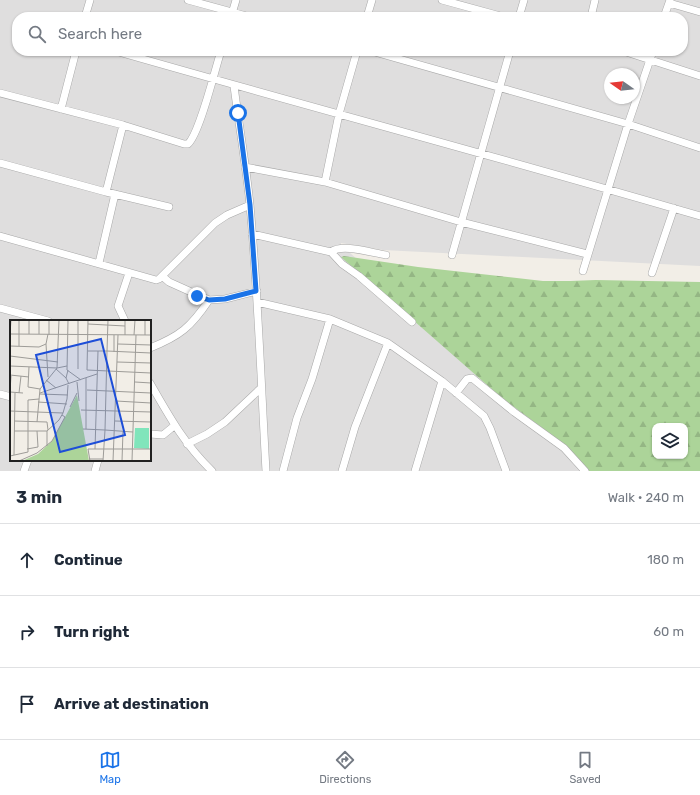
<!DOCTYPE html>
<html lang="en">
<head>
<meta charset="utf-8">
<style>
  body { margin:0; font-family:Rubik,sans-serif; background:#f6f6f7; color:#1f2937 }
  .controls { position:absolute; right:12px; bottom:12px; display:grid; overflow:hidden; border-radius:8px; box-shadow:0 1px 3px #0004 }
  .controls button { width:36px; height:36px; display:grid; place-items:center; padding:0; border:0; border-bottom:1px solid #e0e1e3; background:#fff; color:#1f2937; font:20px sans-serif }
  .compass { position:absolute; left:604px; top:68px; width:36px; height:36px; border-radius:50%; background:#fff; box-shadow:0 1px 3px #0004; rotate:284deg }
  .stop { position:absolute; width:12px; height:12px; margin:-9px; border:3px solid #1a73e8; border-radius:50%; background:#fff }
  .stop.end { background:#1a73e8; border-color:#fff; box-shadow:0 1px 4px #0008 }
  .list { margin:0; padding:0; list-style:none }
  h2 { display:flex; justify-content:space-between; align-items:center; height:52px; margin:0; padding:0 16px; font-size:17px }
  h2 small { font-size:13px; font-weight:400; color:#747a83 }
  .list li { display:grid; grid-template-columns:26px 1fr auto; gap:12px; align-items:center; box-sizing:border-box; height:72px; padding:0 16px; border-top:1px solid #e0e1e3 }
  .list b { display:block; font-size:15px; white-space:nowrap }
  .list em { font-size:13px; font-style:normal; color:#747a83 }
  .icon { flex:none; width:22px; height:22px; fill:none; stroke:currentColor; stroke-width:2; stroke-linecap:round; stroke-linejoin:round }
  .map { position:relative; flex:none; width:700px; height:471px; overflow:hidden }
  .search { position:absolute; background:#fff; box-shadow:0 1px 3px #0004; left:12px; right:12px; top:12px; height:44px; display:flex; align-items:center; gap:10px; box-sizing:border-box; padding:0 14px; border-radius:16px; color:#747a83; font-size:15px }
  .sheet { height:268px; background:#fff }
  nav { display:flex; justify-content:space-around; align-items:center; box-sizing:border-box; height:56px; border-top:1px solid #e0e1e3; background:#fff; font-size:11px; color:#747a83 }
  nav a { display:grid; justify-items:center; gap:2px }
  nav .on { color:#1a73e8 }
  .map>svg:first-child { display:block }
  .residential { fill:#dfdede; fill-rule:evenodd }
  .forest { fill:url(#forest-firs); fill-rule:evenodd }
  .lines { fill:none; stroke-linecap:round; stroke-linejoin:round }
  .minor-casing { stroke:#a8a8a8; stroke-width:8 }
  .minor { stroke:#fff; stroke-width:7 }
  .route { stroke:#1a73e8; stroke-width:5 }
  .inset-road { fill:none; stroke:#9e9c98; stroke-width:1 }
  .view { fill:#1d4ed8; fill-opacity:0.15; stroke:#1d4ed8; stroke-width:2 }
  .inset-edge { fill:none; stroke:#212121; stroke-width:2 }
</style>
</head>
<body>
<div class="map">
<svg width="700" height="471" viewBox="0 0 700 471">
  <defs>
    <pattern id="forest-firs" width="22" height="20" patternUnits="userSpaceOnUse"><rect width="22" height="20" fill="#acd499"/><path d="M5 1l3.5 6h-7zM16 11l3.5 6h-7z" fill="#94b684"/></pattern>
  </defs>
  <rect width="100%" height="100%" fill="#f2eee7"/>
  <path class="residential" d="M 0,0 L 700,0 L 700,266 L 383,250 L 341,243 L 341,245 L 597,471 L 0,471 ZM 17,17 L 683,17 L 683,51 L 17,51 ZM 610,74 L 634,74 L 634,98 L 610,98 ZM 11,321 L 150,321 L 150,460 L 11,460 Z"/>
  <path class="forest" d="M 344,256 L 418,267 L 543,281 L 570,281 L 596,280 L 700,282 L 700,471 L 589,471 L 565,445 L 502,398 L 341,257 ZM 655,426 L 685,426 L 685,456 L 655,456 Z"/>
  <g class="lines">
    <defs>
      <path id="minor" d="M 188,0 L 250,17
        M 442,0 L 504,17
        M 669,3 L 700,12
        M 85,17 L 90,0
        M 231,17 L 236,0
        M 367,17 L 372,0
        M 519,17 L 524,0
        M 591,17 L 595,0
        M 664,17 L 670,0
        M 115,51 C 310,107 506,159 700,216
        M 371,51 L 628,124 L 653,51
        M 623,51 L 700,76
        M 234,86 C 239,125 246,165 250,205 C 258,294 261,382 266,471
        M 0,93 L 123,125 L 184,144 L 188,144 C 200,133 215,69 221,51
        M 61,109 L 76,51
        M 0,163 L 106,192 L 169,207
        M 245,167 L 325,182 L 461,222 L 587,254
        M 325,182 L 339,114 L 357,51
        M 106,192 L 123,125
        M 252,234 L 331,252 L 342,264 L 359,276 L 412,322
        M 0,236 L 156,280 L 159,279 L 215,223 L 227,215 L 250,205
        M 331,252 C 342,243 372,253 386,255
        M 452,255 L 510,51
        M 99,263 L 115,194
        M 583,271 L 628,124 L 700,148
        M 652,273 L 674,208
        M 162,276 L 169,282 L 209,300 L 225,299 L 257,291
        M 257,302 L 330,319 L 388,343 L 442,381 L 484,416 L 490,428 L 506,471
        M 0,308 L 48,321
        M 125,321 L 118,306 L 129,273
        M 150,348 C 180,336 191,327 209,300
        M 150,383 C 169,416 184,444 212,471
        M 456,393 L 467,379 L 472,378 L 514,412 L 564,448 L 585,471
        M 0,394 L 11,397
        M 150,434 L 163,435 L 174,426
        M 187,444 L 207,434 L 225,422 L 261,388
        M 24,471 L 28,460
        M 95,471 L 98,460
        M 283,471 L 297,418 L 312,379 L 330,319
        M 342,471 L 355,427 L 388,343
        M 415,471 L 442,381"/>
    </defs>
    <use href="#minor" class="minor-casing"/>
    <use href="#minor" class="minor"/>
  </g>
  <g class="lines">
    <path class="route" d="M 197,296 L 209,300 L 225,299 L 256,291 L 250,205 L 238,113"/>
  </g>
  <g transform="translate(10 320)">
    <rect width="141" height="141" fill="#f2eee7"/>
    <path d="M 67,75 L 79,141 L 12,141 L 28,134 L 42,121 Z" fill="#acd499"/>
    <path d="M 125,108 L 139,108 L 139,129 L 124,128 Z" fill="#80e5bb"/>
    <path class="inset-road" d="M 58,0 L 57,50 L 71,60M 78,0 L 77,50 L 141,53M 98,0 L 97,31 L 141,33M 78,4 L 115,6M 0,14 L 141,15M 0,14 L 1,0M 19,14 L 19,0M 29,14 L 29,0M 39,15 L 39,0M 104,15 L 104,32M 115,15 L 115,0M 124,15 L 125,0M 135,15 L 135,0M 36,24 L 38,57M 108,24 L 141,25M 0,26 L 29,27 L 36,24 L 38,14M 9,26 L 9,0M 78,31 L 97,31 L 95,110 L 123,112M 0,36 L 48,42M 107,42 L 141,43M 0,46 L 47,48M 19,47 L 18,67 L 30,69M 47,48 L 49,0M 46,49 L 56,58M 68,49 L 68,0M 58,50 L 56,58 L 59,64M 0,55 L 19,57M 36,60 L 46,68M 67,62 L 69,81M 125,62 L 141,63M 77,70 L 141,73M 0,71 L 1,56M 0,72 L 13,73M 9,73 L 11,56M 30,73 L 87,54M 30,74 L 58,75M 106,81 L 141,83M 28,82 L 57,84M 60,87 L 67,73M 71,90 L 141,92M 0,91 L 53,93M 4,101 L 37,102 L 38,110M 105,101 L 141,102M 27,102 L 30,69 L 47,48 L 57,46M 73,109 L 95,110 L 93,141M 76,109 L 76,58M 4,111 L 37,111 L 49,100 L 53,93 L 57,79 L 58,65M 37,111 L 37,126M 17,129 L 28,127 L 27,111M 85,129 L 88,31M 4,135 L 5,73M 0,136 L 18,132 L 18,80 L 29,79M 79,139 L 93,139M 9,141 L 27,133 L 42,121 L 55,97 L 52,95M 80,141 L 78,129 L 141,129M 103,141 L 108,15M 112,141 L 113,111M 122,141 L 126,15"/>
    <path class="view" d="M 91,19 L 115,115 L 50,132 L 26,35 Z"/>
    <rect width="141" height="141" class="inset-edge"/>
  </g>
</svg>
<div class="controls">
<button><svg class="icon" aria-label="layers" viewBox="0 0 24 24"><path d="M12 4l9 5-9 5-9-5zM3 14l9 5 9-5"/></svg></button>
</div>
<svg class="compass" viewBox="-18 -18 36 36"><path d="M0-13l5 13h-10z" fill="#e53935"/><path d="M0 13l5-13h-10z" fill="#747a83"/></svg>
<div class="stop" style="left:238px;top:113px"></div>
<div class="stop end" style="left:197px;top:296px"></div>
<div class="search"><svg class="icon" aria-label="search" viewBox="0 0 24 24"><circle cx="10" cy="10" r="6"/><path d="M15 15l6 6"/></svg>Search here</div>
</div>
<section class="sheet">
<h2>3 min<small>Walk · 240 m</small></h2>
<ul class="list">
<li><svg class="icon" aria-label="ahead" viewBox="0 0 24 24"><path d="M12 20V5M6 11l6-6 6 6"/></svg><div><b>Continue</b></div><em>180 m</em></li>
<li><svg class="icon" aria-label="right" viewBox="0 0 24 24"><path d="M7 20v-9h11M14 6l5 5-5 5"/></svg><div><b>Turn right</b></div><em>60 m</em></li>
<li><svg class="icon" aria-label="arrive" viewBox="0 0 24 24"><path d="M6 21V4h12l-3 4 3 4H6"/></svg><div><b>Arrive at destination</b></div></li>
</ul>
</section>
<nav>
<a class="on"><svg class="icon" aria-label="map" viewBox="0 0 24 24"><path d="M3 6l6-2 6 2 6-2v14l-6 2-6-2-6 2zM9 4v14M15 6v14"/></svg>Map</a>
<a><svg class="icon" aria-label="directions" viewBox="0 0 24 24"><path d="M12 3l9 9-9 9-9-9zM9 14v-3h6M13 9l2 2-2 2"/></svg>Directions</a>
<a><svg class="icon" aria-label="saved" viewBox="0 0 24 24"><path d="M7 4h10v16l-5-4-5 4z"/></svg>Saved</a>
</nav>
</body>
</html>
